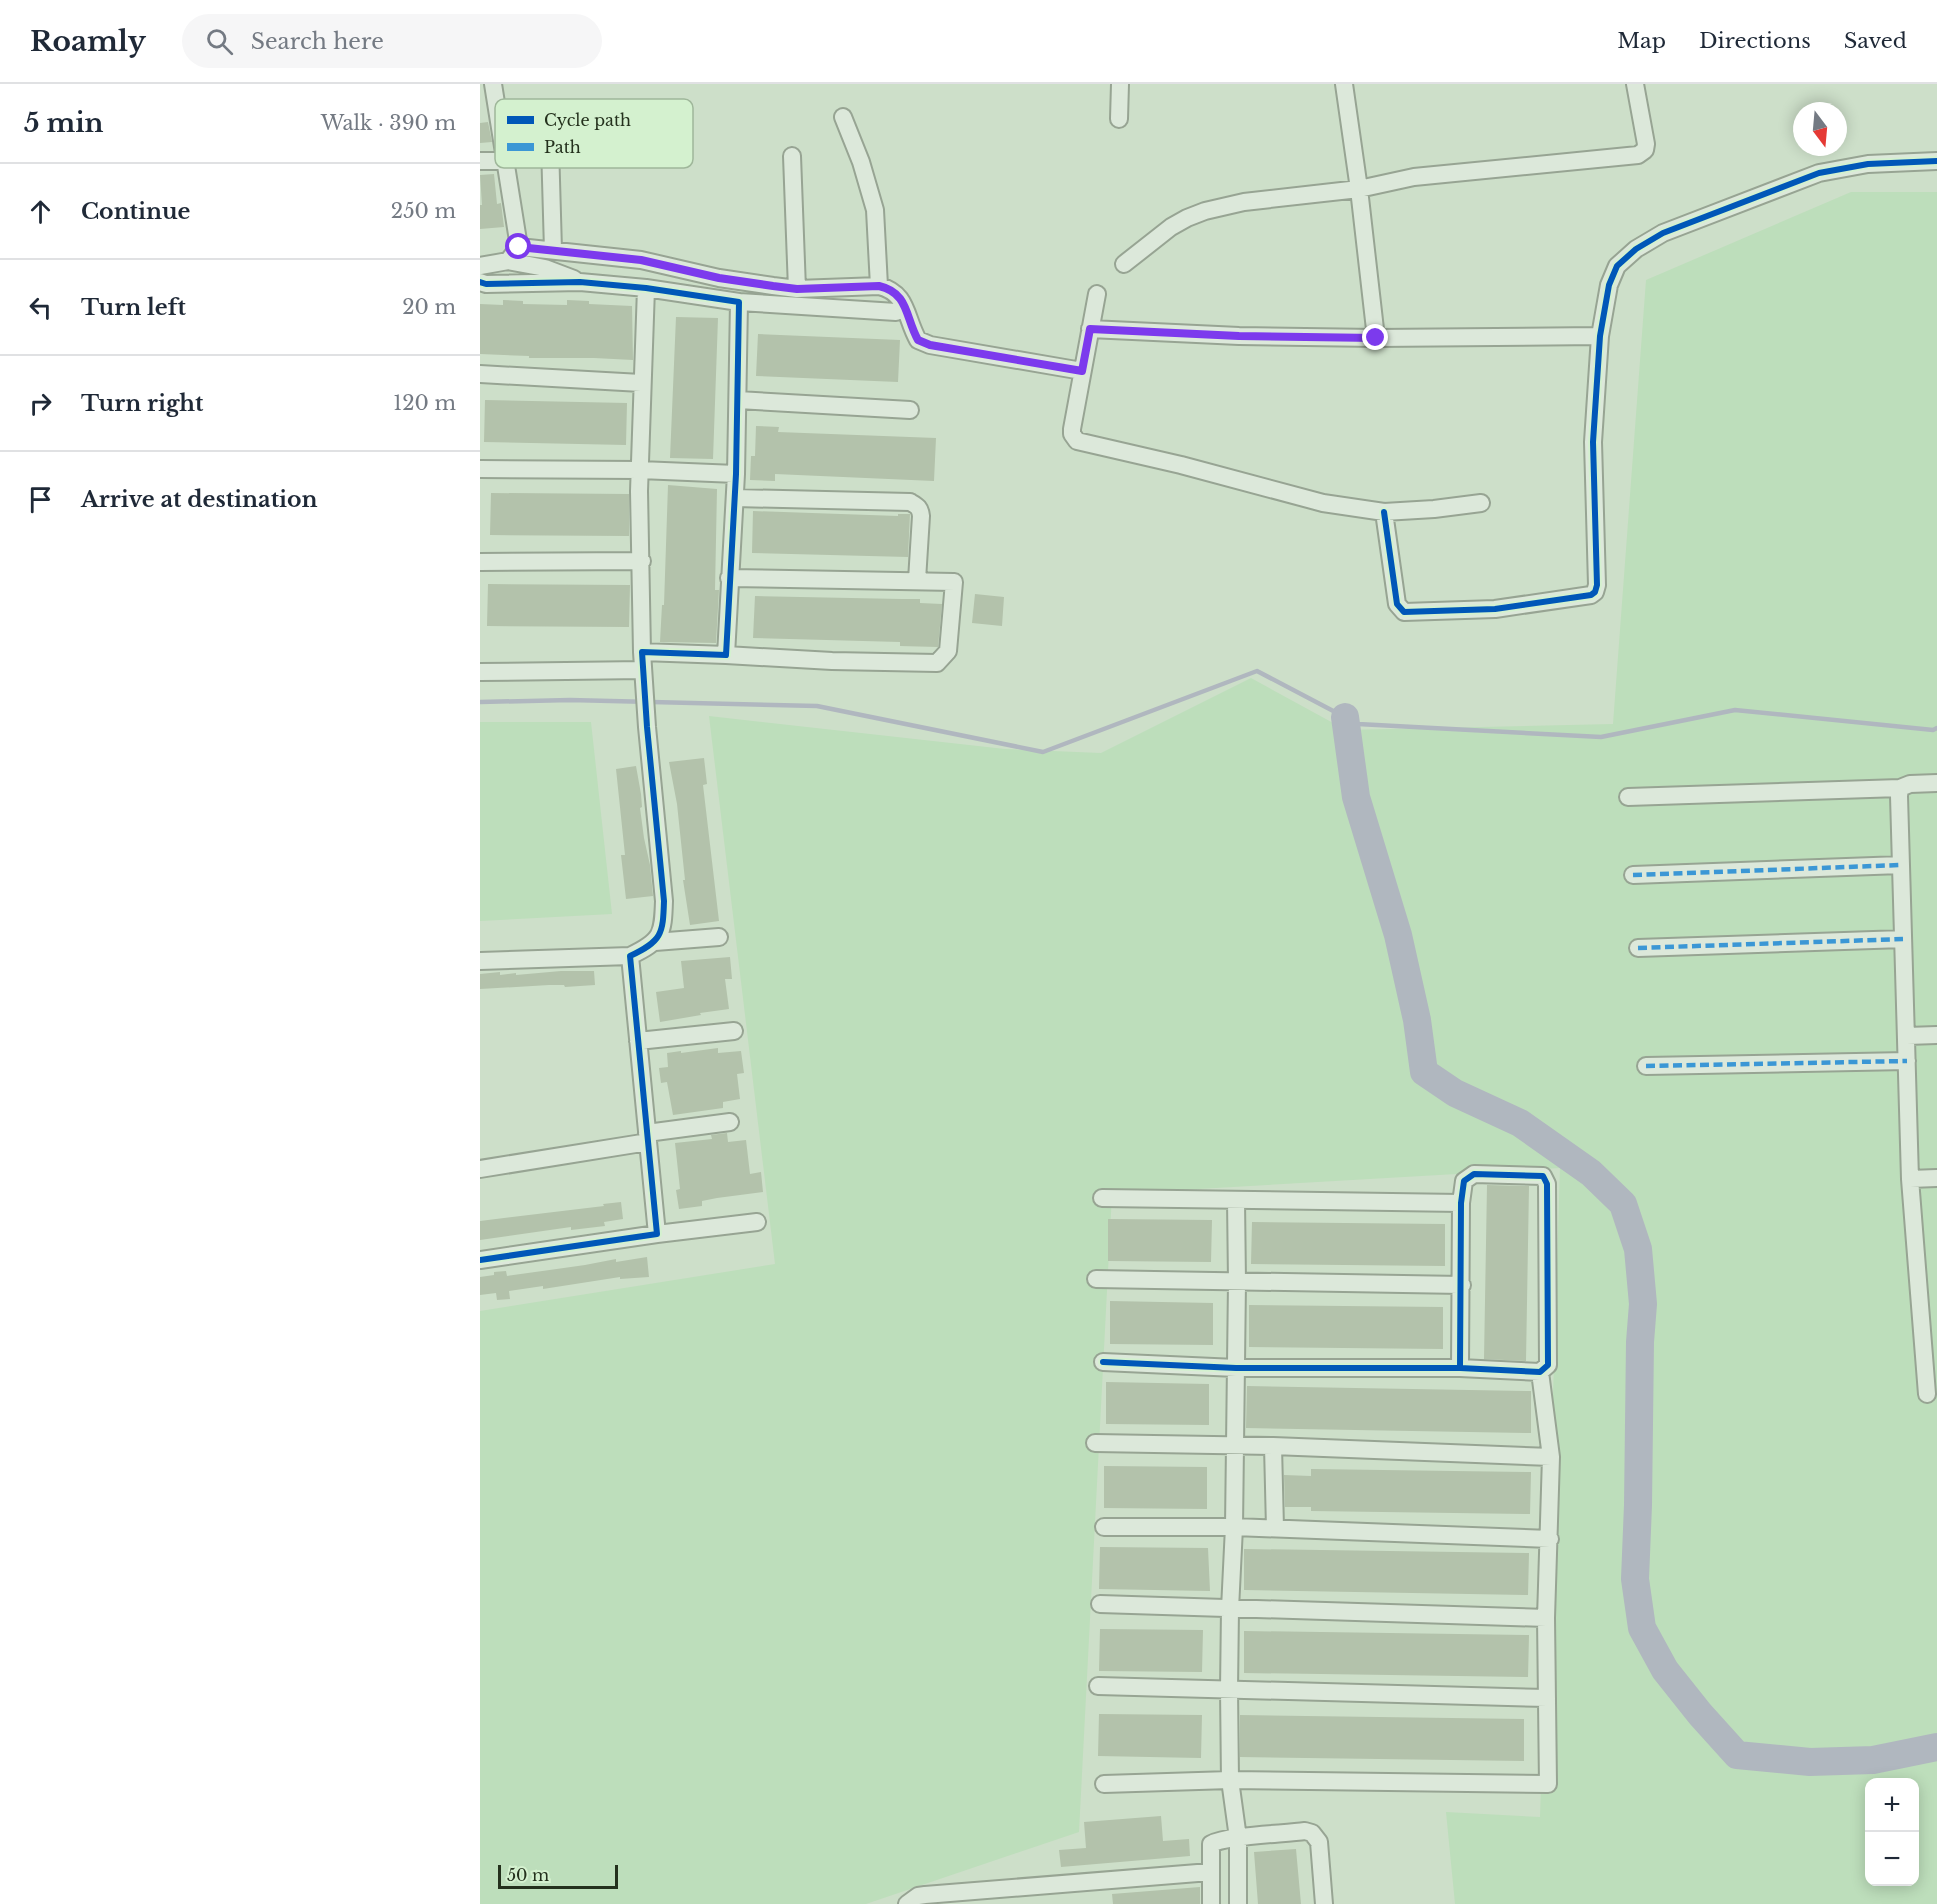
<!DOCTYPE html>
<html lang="en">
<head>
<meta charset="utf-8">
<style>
  body { margin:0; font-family:"Libre Baskerville",serif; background:#f6f6f7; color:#1f2937 }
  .controls { position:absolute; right:18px; bottom:18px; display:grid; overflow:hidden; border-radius:12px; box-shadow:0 3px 15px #0003 }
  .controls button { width:54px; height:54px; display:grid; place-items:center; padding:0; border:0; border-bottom:2px solid #e0e1e3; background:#fff; color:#1f2937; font:30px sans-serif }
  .compass { position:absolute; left:1313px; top:18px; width:54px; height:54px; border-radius:50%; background:#fff; box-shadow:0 3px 15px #0003; rotate:164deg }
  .scale { position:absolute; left:18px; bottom:15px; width:120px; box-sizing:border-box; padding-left:6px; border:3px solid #24311d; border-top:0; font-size:16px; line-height:21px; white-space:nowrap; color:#24311d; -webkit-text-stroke:4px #d4f1cf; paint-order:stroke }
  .stop { position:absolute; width:18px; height:18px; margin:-14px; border:4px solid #7c3aed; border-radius:50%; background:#fff }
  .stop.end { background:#7c3aed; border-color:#fff; box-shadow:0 2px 6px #0008 }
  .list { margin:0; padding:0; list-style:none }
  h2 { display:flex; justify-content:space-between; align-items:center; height:78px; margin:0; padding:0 24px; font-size:26px }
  h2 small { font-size:20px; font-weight:400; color:#747a83 }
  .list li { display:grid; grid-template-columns:39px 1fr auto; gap:18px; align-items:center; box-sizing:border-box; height:96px; padding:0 24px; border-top:2px solid #e0e1e3 }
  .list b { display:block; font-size:22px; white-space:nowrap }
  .list em { font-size:20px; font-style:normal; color:#747a83 }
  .icon { flex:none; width:33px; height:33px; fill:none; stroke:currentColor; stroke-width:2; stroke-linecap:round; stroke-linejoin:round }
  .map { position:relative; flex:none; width:1457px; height:1820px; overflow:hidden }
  header { display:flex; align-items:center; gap:36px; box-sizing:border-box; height:84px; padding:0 30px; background:#fff; border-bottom:2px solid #e0e1e3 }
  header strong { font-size:28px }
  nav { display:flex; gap:33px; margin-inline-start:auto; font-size:21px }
  .search { width:420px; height:54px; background:#f6f6f7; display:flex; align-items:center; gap:15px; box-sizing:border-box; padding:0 21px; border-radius:33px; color:#747a83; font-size:22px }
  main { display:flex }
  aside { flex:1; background:#fff }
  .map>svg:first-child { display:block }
  .farmland { fill:#bddebb; fill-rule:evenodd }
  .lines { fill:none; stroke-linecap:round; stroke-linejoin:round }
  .stream { stroke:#b0b7bf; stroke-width:4.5 }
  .river { stroke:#b0b7bf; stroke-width:28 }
  .building { fill:#b3c2ab }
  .minor-casing { stroke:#97a493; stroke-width:20 }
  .minor { stroke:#dce8da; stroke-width:16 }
  .quiet { stroke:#3b97d5; stroke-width:4.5; stroke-dasharray:9 4.5; stroke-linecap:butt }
  .cycleway-casing { stroke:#d4f1cf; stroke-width:10 }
  .cycleway { stroke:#0057b8; stroke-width:6 }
  .route { stroke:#7c3aed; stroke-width:8 }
  .key { fill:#d4f1cf; stroke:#9fb79a; stroke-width:1.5 }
  .key-label { font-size:16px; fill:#24311d }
</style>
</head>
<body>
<header>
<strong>Roamly</strong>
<div class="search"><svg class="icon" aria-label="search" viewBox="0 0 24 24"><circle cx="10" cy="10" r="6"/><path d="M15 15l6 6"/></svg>Search here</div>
<nav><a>Map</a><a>Directions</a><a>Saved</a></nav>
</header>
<main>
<aside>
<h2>5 min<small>Walk · 390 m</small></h2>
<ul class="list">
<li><svg class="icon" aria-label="ahead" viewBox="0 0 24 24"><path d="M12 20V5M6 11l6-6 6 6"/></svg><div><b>Continue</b></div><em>250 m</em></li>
<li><svg class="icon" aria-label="left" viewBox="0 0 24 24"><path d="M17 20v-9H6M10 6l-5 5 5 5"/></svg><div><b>Turn left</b></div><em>20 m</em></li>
<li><svg class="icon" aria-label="right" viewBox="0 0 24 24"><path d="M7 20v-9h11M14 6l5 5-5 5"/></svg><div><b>Turn right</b></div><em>120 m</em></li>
<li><svg class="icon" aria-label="arrive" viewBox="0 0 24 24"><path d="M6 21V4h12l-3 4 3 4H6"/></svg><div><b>Arrive at destination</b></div></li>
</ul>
</aside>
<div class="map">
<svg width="1457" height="1820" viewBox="0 0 1457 1820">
  <rect width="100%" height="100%" fill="#cddfc9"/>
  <path class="farmland" d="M 1371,108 L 1457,108 L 1457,1820 L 975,1820 L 966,1728 L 1060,1733 L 1080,1084 L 632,1110 L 599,1748 L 386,1820 L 0,1820 L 0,1227 L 295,1180 L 229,632 L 525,665 L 621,669 L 771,594 L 866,646 L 1133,640 L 1166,196 ZM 1390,1698 L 1434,1698 L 1434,1798 L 1390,1798 Z
    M 0,638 L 111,638 L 132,830 L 0,837 Z"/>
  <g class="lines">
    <path class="stream" d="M 0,618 L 90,616 L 337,622 L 563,668 L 777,587 L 878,640 L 1121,653 L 1255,626 L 1453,646 L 1457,644"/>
    <path class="river" d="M 865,633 L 876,713 L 918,851 L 937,936 L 944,988 L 975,1009 L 1040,1039 L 1111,1089 L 1143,1120 L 1158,1165 L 1163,1220 L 1160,1258 L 1158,1421 L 1155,1495 L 1162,1544 L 1185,1586 L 1220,1630 L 1257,1671 L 1330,1678 L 1393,1676 L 1457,1663"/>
  </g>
  <path class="building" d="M 8,38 L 12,58 L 0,59 L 0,39 Z
    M 14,90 L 17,120 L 21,119 L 24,143 L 0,145 L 0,121 L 2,121 L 0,91 Z
    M 23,216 L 43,217 L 43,220 L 87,221 L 87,216 L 109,217 L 109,220 L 152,222 L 153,276 L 114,274 L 49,274 L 49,272 L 0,270 L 0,220 L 23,221 Z
    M 196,233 L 238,234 L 233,375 L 190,374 Z
    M 278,250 L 420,256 L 418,298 L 276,292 Z
    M 5,316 L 147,319 L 146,361 L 4,358 Z
    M 276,342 L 299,343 L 298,348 L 456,354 L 454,397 L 295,390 L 295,397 L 270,396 L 271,372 L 275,372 Z
    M 188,401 L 237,405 L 235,506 L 239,506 L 236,559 L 180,558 L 182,521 L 184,521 Z
    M 11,409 L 149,410 L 149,452 L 10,451 Z
    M 273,427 L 418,432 L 418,430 L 430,430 L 428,473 L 272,469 Z
    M 8,500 L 150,501 L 149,543 L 7,542 Z
    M 495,510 L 524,513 L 522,542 L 492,539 Z
    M 275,512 L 422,515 L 440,515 L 440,519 L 462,520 L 458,563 L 420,562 L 420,558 L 273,554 Z
    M 224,674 L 227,700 L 223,701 L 239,837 L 210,841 L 203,796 L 205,796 L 197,720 L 189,678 Z
    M 156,682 L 161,710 L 162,723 L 160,724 L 164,754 L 170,781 L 173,812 L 146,815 L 141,771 L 145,771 L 136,685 Z
    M 250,873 L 252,895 L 245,895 L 249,925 L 220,929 L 221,931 L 180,938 L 176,908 L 204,904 L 201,877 Z
    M 81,887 L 114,887 L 115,901 L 85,903 L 84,901 L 69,901 L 0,905 L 0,890 L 20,888 L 20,891 L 36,889 L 36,891 Z
    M 238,964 L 238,969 L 261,967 L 264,989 L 257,990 L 260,1015 L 243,1018 L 243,1024 L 193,1031 L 187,998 L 181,999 L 179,984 L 188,983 L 187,969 L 201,967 L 201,969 Z
    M 247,1049 L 248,1058 L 266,1056 L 270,1090 L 281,1088 L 283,1108 L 237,1114 L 222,1117 L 222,1122 L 199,1125 L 196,1106 L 200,1105 L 195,1059 L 232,1055 L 231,1051 Z
    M 1007,1101 L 1049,1102 L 1046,1277 L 1004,1275 Z
    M 141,1118 L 143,1135 L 124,1138 L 125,1142 L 91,1146 L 91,1143 L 0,1156 L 0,1137 L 124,1122 L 123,1120 Z
    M 628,1135 L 732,1136 L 731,1178 L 628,1177 Z
    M 772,1138 L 965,1140 L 965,1182 L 771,1180 Z
    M 167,1173 L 169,1193 L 140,1195 L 140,1193 L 63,1205 L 63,1202 L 29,1207 L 30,1215 L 17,1216 L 16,1209 L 0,1211 L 0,1193 L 14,1191 L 14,1188 L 26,1187 L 27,1192 L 105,1181 L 136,1175 L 136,1178 Z
    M 630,1217 L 733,1219 L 733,1261 L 630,1260 Z
    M 769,1221 L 963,1223 L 963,1265 L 769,1263 Z
    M 626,1298 L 729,1300 L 729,1341 L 626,1340 Z
    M 767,1302 L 1051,1307 L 1051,1349 L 766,1344 Z
    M 624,1382 L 727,1383 L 727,1425 L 624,1424 Z
    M 831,1385 L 1051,1388 L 1050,1430 L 831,1427 L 831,1423 L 805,1423 L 804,1391 L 831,1392 Z
    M 620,1463 L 728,1464 L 730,1507 L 619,1505 Z
    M 764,1465 L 1049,1469 L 1048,1511 L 764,1506 Z
    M 620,1545 L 723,1546 L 722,1588 L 619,1587 Z
    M 764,1547 L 1049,1551 L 1048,1593 L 764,1589 Z
    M 619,1630 L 722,1631 L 721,1674 L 618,1672 Z
    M 760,1631 L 1044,1635 L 1044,1677 L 760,1673 Z
    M 681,1732 L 683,1757 L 709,1755 L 710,1772 L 581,1783 L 579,1766 L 606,1764 L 604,1738 Z
    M 816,1765 L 821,1820 L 778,1820 L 774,1768 Z
    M 720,1803 L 720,1820 L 633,1820 L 632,1810 Z"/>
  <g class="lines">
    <defs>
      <path id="minor" d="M 864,0 L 879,105 L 896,254
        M 363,33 L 381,78 L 395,126 L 399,202
        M 639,35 L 640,0
        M 70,61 L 73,166
        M 312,72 L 317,205
        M 0,77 L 25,77
        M 39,163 L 161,176 L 239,194 L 293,202 L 317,205 L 399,202 C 428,209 425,233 438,256 L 450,261 L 602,287
        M 28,177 L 65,184 L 94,195
        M 644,180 L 691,143 L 707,134 L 725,127 L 764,118 L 879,105 L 934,93 L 1158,71 L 1165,66 L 1166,60 L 1155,0
        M 0,182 L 28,177 L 39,163 L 13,0
        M 0,198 L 6,200 L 100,198 L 166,204 L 259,218 L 256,390 L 246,571 L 162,568 L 167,643 L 184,817 C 183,850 182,857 150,872 L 177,1150 L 0,1176
        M 617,210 L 592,345 L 592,350 L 597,357 L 701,381 L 843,419 L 904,428 L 954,425 L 1001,419
        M 259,218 L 416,228
        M 610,245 L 759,252 L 896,254 L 1120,252
        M 0,290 L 161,299
        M 258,316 L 430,326
        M 0,385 L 160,386 L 256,390
        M 255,414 L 430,418 C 437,422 440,423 441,432 L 437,496
        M 904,428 L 917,520 L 924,528 L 1015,525 L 1111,511 L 1115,508 L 1117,501 L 1113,358 L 1120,252 L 1129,201 L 1137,182 L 1156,165 L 1183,149 L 1339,89 L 1388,80 L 1457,77
        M 0,478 L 162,477
        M 162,568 L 159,407 L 166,204
        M 246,571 L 352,577 L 457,579 L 468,567 L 474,498 L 249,494
        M 0,588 L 163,586
        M 1420,704 L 1419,712 L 1430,1095 L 1447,1310
        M 1148,713 L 1420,704 L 1430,700 L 1457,699
        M 1153,791 L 1421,781
        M 175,858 L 239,853
        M 1158,864 L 1423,855
        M 0,877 L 150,872
        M 1427,952 L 1457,951
        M 158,957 L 254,947
        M 1166,982 L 1427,977
        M 167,1049 L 250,1038
        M 0,1085 L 168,1058
        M 1430,1095 L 1457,1094
        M 622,1114 L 981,1119
        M 756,1116 L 757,1198 L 754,1443 L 750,1525 L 749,1605 L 750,1696 L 758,1754 L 758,1820
        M 177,1150 L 277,1138
        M 616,1195 L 982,1201
        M 623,1278 L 756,1284 L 980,1284 L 1060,1288 L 1068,1281 L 1067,1100 L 1063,1092 L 994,1090 L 984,1097 L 981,1119 L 980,1284
        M 615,1359 L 793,1362 L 1071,1373
        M 793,1362 L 795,1444
        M 624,1443 L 754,1443 L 1070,1455
        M 620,1520 L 1066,1534
        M 618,1602 L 1067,1614
        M 624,1700 L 750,1696 L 1068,1700 L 1066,1534 L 1071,1373 L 1060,1288
        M 427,1820 L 438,1812 L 445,1811 L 730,1788
        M 731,1820 L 731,1760 C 748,1751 804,1750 825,1747 L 832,1749 L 839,1758 L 844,1820"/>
    </defs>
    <use href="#minor" class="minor-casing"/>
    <use href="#minor" class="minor"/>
    <path class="quiet" d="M 1153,791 L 1421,781
      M 1158,864 L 1423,855
      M 1166,982 L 1427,977"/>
    <defs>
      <path id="cycleway" d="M 0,198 L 6,200 L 100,198 L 166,204 L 259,218 L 256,390 L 246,571 L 162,568 L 167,643 L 184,817 C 183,850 182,857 150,872 L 177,1150 L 0,1176
        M 904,428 L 917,520 L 924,528 L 1015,525 L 1111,511 L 1115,508 L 1117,501 L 1113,358 L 1120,252 L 1129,201 L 1137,182 L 1156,165 L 1183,149 L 1339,89 L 1388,80 L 1457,77
        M 623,1278 L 756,1284 L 980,1284 L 1060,1288 L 1068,1281 L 1067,1100 L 1063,1092 L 994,1090 L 984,1097 L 981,1119 L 980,1284"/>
    </defs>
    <use href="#cycleway" class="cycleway-casing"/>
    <use href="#cycleway" class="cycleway"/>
  </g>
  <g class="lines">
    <path class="route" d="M 39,163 L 161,176 L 239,194 L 293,202 L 317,205 L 399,202 C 429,209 425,233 438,256 L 450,261 L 602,287 L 610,245 L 759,252 L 896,254"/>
  </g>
  <rect x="15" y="15" width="198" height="69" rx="9" class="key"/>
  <rect x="27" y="32" width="27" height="8" fill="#0057b8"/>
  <rect x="27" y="59" width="27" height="8" fill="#3b97d5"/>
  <g class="key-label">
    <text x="64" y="42">Cycle path</text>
    <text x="64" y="69">Path</text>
  </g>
</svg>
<div class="controls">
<button>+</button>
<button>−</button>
</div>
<svg class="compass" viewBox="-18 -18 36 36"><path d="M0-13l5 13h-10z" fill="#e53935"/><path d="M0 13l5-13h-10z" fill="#747a83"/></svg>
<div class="scale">50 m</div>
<div class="stop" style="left:39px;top:163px"></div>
<div class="stop end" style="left:896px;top:254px"></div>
</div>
</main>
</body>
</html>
